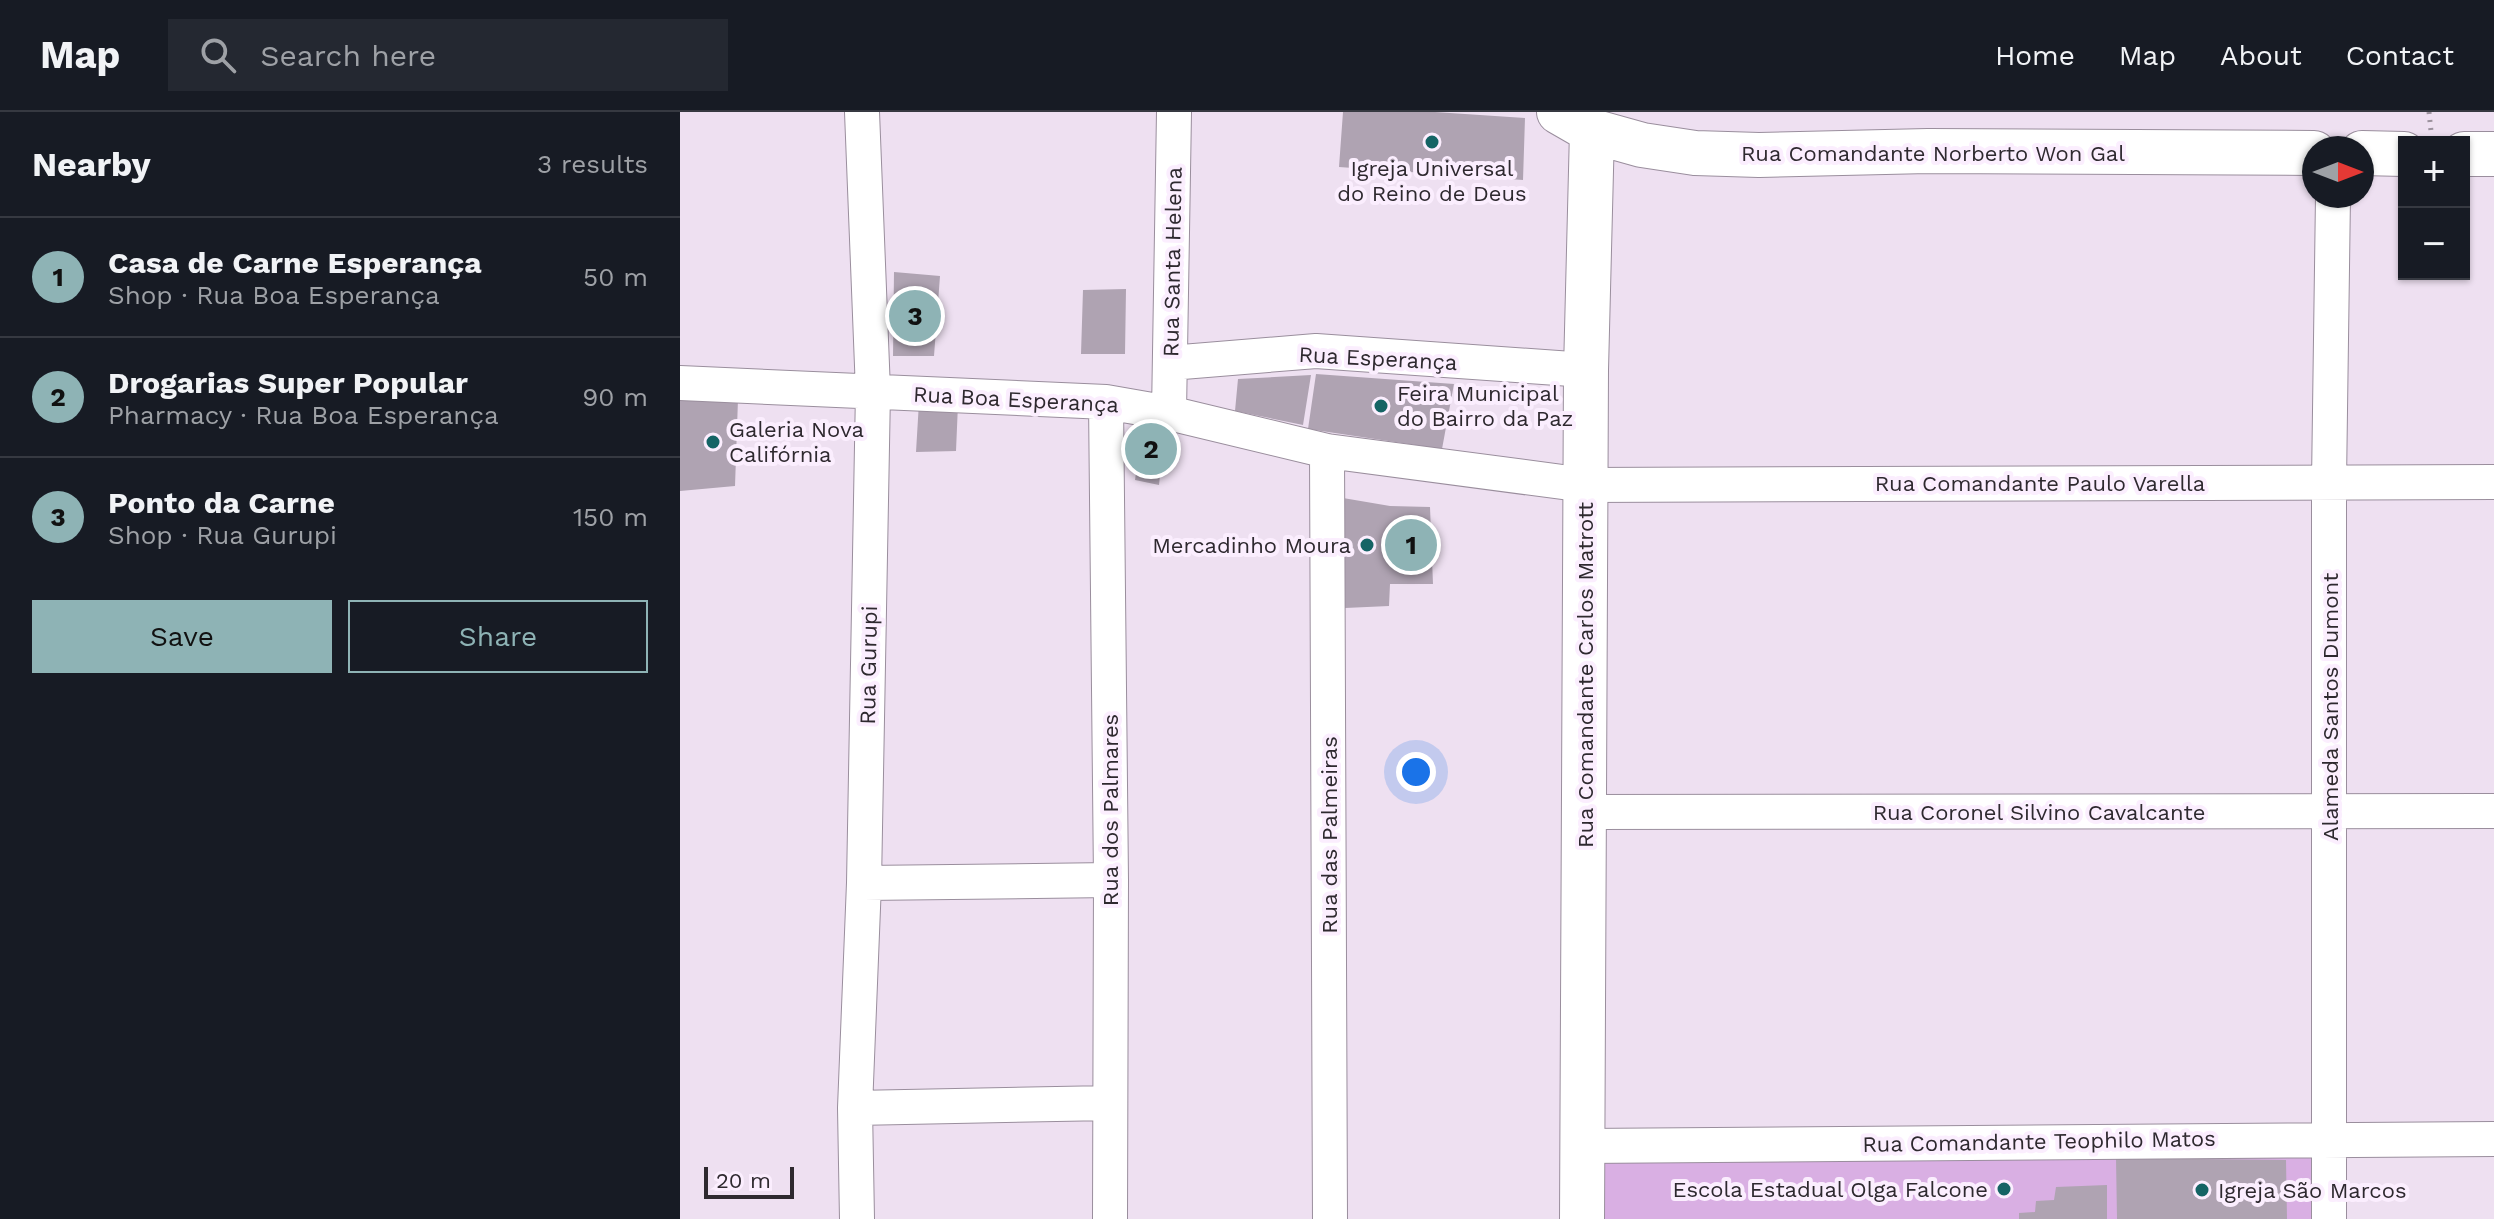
<!DOCTYPE html>
<html lang="en">
<head>
<meta charset="utf-8">
<style>
  body { margin:0; font-family:"Work Sans",sans-serif; background:#242831; color:#f1f3f6 }
  .controls { position:absolute; right:24px; top:24px; display:grid; overflow:hidden; border-radius:0px; box-shadow:0 2px 6px #0004 }
  .controls button { width:72px; height:72px; display:grid; place-items:center; padding:0; border:0; border-bottom:2px solid #363941; background:#171b24; color:#f1f3f6; font:40px sans-serif }
  .compass { position:absolute; left:1622px; top:24px; width:72px; height:72px; border-radius:50%; background:#171b24; box-shadow:0 2px 6px #0004; rotate:90deg }
  .scale { position:absolute; left:24px; bottom:20px; width:90px; box-sizing:border-box; padding-left:8px; border:4px solid #2e292f; border-top:0; font-size:22px; line-height:28px; white-space:nowrap; color:#2e292f; -webkit-text-stroke:6px #fbeefe; paint-order:stroke }
  .you { position:absolute; left:736px; top:660px; width:28px; height:28px; margin:-20px; border:6px solid #fff; border-radius:50%; background:#1a73e8; box-shadow:0 0 0 12px #1a73e833 }
  .badge { display:grid; place-items:center; width:52px; height:52px; border-radius:50%; background:#8eb3b5; color:#111; font-size:26px; font-weight:700 }
  .pin { position:absolute; translate:-50% -50%; border:4px solid #fff; box-shadow:0 2px 8px #0006 }
  .list { margin:0; padding:0; list-style:none }
  h2 { display:flex; justify-content:space-between; align-items:center; height:104px; margin:0; padding:0 32px; font-size:34px }
  h2 small { font-size:26px; font-weight:400; color:#9ea1a6 }
  .list li { display:grid; grid-template-columns:52px 1fr auto; gap:24px; align-items:center; box-sizing:border-box; height:120px; padding:0 32px; border-top:2px solid #363941 }
  .list b { display:block; font-size:30px; white-space:nowrap }
  .list p { margin:0; font-size:26px; white-space:nowrap; color:#9ea1a6 }
  .list em { font-size:26px; font-style:normal; color:#9ea1a6 }
  .actions { display:flex; gap:16px; padding:24px 32px }
  .actions a { flex:1; padding:18px 0; border:2px solid #8eb3b5; border-radius:0px; text-align:center; font-size:28px; color:#8eb3b5 }
  .actions .main { background:#8eb3b5; color:#111 }
  .icon { flex:none; width:44px; height:44px; fill:none; stroke:currentColor; stroke-width:2; stroke-linecap:round; stroke-linejoin:round }
  .map { position:relative; flex:none; width:1814px; height:1107px; overflow:hidden }
  header { display:flex; align-items:center; gap:48px; box-sizing:border-box; height:112px; padding:0 40px; background:#171b24; border-bottom:2px solid #363941 }
  header strong { font-size:38px }
  nav { display:flex; gap:44px; margin-inline-start:auto; font-size:28px }
  .search { width:560px; height:72px; background:#242831; display:flex; align-items:center; gap:20px; box-sizing:border-box; padding:0 28px; border-radius:0px; color:#9ea1a6; font-size:30px }
  main { display:flex }
  aside { flex:1; background:#171b24 }
  .map>svg:first-child { display:block }
  .green { fill:#d9afe3 }
  .building { fill:#afa3b2 }
  .lines { fill:none; stroke-linecap:round; stroke-linejoin:round }
  .street-casing { stroke:#9a8e9d; stroke-width:36 }
  .secondary-casing { stroke:#9a8e9d; stroke-width:46 }
  .path { stroke:#9b919d; stroke-width:5; stroke-dasharray:2 6; stroke-linecap:butt }
  .street { stroke:#fff; stroke-width:34 }
  .secondary { stroke:#fff; stroke-width:44 }
  .poi-dot { fill:#156465; stroke:#fbeefe; stroke-width:3 }
  .labels { text-anchor:middle; stroke-width:8; stroke-linejoin:round; paint-order:stroke }
  .street-label { font-size:22px; fill:#2e292f; stroke:#fbeefe }
  .poi-label { font-size:22px; fill:#2e292f; stroke:#fbeefe; text-anchor:start }
</style>
</head>
<body>
<header>
<strong>Map</strong>
<div class="search"><svg class="icon" aria-label="search" viewBox="0 0 24 24"><circle cx="10" cy="10" r="6"/><path d="M15 15l6 6"/></svg>Search here</div>
<nav><a>Home</a><a>Map</a><a>About</a><a>Contact</a></nav>
</header>
<main>
<aside>
<h2>Nearby<small>3 results</small></h2>
<ul class="list">
<li><span class="badge">1</span><div><b>Casa de Carne Esperança</b><p>Shop · Rua Boa Esperança</p></div><em>50 m</em></li>
<li><span class="badge">2</span><div><b>Drogarias Super Popular</b><p>Pharmacy · Rua Boa Esperança</p></div><em>90 m</em></li>
<li><span class="badge">3</span><div><b>Ponto da Carne</b><p>Shop · Rua Gurupi</p></div><em>150 m</em></li>
</ul>
<div class="actions"><a class="main">Save</a><a>Share</a></div>
</aside>
<div class="map">
<svg width="1814" height="1107" viewBox="0 0 1814 1107">
  <rect width="100%" height="100%" fill="#eee0f1"/>
  <path class="green" d="M 921,1034 L 1649,1037 L 1648,1107 L 921,1107 Z"/>
  <path class="building" d="M 663,0 L 755,0 L 845,6 L 843,68 L 659,55 Z
    M 214,160 L 260,164 L 254,244 L 213,244 Z
    M 446,177 L 445,242 L 401,242 L 403,178 Z
    M 636,262 L 774,272 L 762,337 L 628,317 Z
    M 631,263 L 623,313 L 555,299 L 558,267 Z
    M 0,285 L 58,287 L 55,374 L 0,379 Z
    M 239,290 L 278,292 L 276,339 L 236,340 Z
    M 464,305 L 486,306 L 479,373 L 455,368 Z
    M 663,386 L 710,394 L 750,395 L 753,472 L 710,472 L 709,494 L 665,496 Z
    M 1436,1046 L 1606,1048 L 1607,1107 L 1437,1107 Z
    M 1427,1073 L 1427,1107 L 1339,1107 L 1339,1101 L 1355,1100 L 1356,1089 L 1374,1088 L 1376,1075 Z"/>
  <g class="lines">
    <defs>
      <path id="street" d="M 490,251 L 636,239 L 906,258
        M 0,271 L 426,290 L 489,301 L 647,339 L 905,373 L 1814,370
        M 426,290 L 431,768 L 430,1107
        M 489,301 L 494,0
        M 647,339 L 650,1107
        M 904,700 L 1814,699
        M 184,771 L 431,768
        M 175,996 L 430,991
        M 903,1034 L 1814,1027
        M 177,1107 L 175,996 L 184,771 L 193,279 L 182,0
        M 1649,1107 L 1649,370 L 1653,84"/>
      <path id="secondary" d="M 879,0 L 912,19 L 962,33 L 1015,41 L 1079,43 L 1248,39 L 1634,41
        M 1682,41 L 1724,42
        M 1784,42 L 1814,42
        M 902,1107 L 906,258 L 912,19"/>
    </defs>
    <use href="#street" class="street-casing"/>
    <use href="#secondary" class="secondary-casing"/>
    <path class="path" d="M 1749,0 L 1751,19"/>
    <use href="#street" class="street"/>
    <use href="#secondary" class="secondary"/>
  </g>
  <g class="poi-dot">
    <circle cx="752" cy="30" r="8"/>
    <circle cx="701" cy="294" r="8"/>
    <circle cx="33" cy="330" r="8"/>
    <circle cx="687" cy="433" r="8"/>
    <circle cx="1324" cy="1077" r="8"/>
    <circle cx="1522" cy="1078" r="8"/>
  </g>
  <g class="labels">
    <g class="street-label">
      <text x="1253" y="49">Rua Comandante Norberto Won Gal</text>
      <text transform="translate(492 150) rotate(-89)" y="8">Rua Santa Helena</text>
      <text transform="translate(698 246) rotate(3)" y="8">Rua Esperança</text>
      <text transform="translate(336 287) rotate(3)" y="8">Rua Boa Esperança</text>
      <text x="1360" y="379">Rua Comandante Paulo Varella</text>
      <text transform="translate(188 553) rotate(-89)" y="8">Rua Gurupi</text>
      <text transform="translate(905 563) rotate(-90)" y="8">Rua Comandante Carlos Matrott</text>
      <text transform="translate(1650 595) rotate(-90)" y="8">Alameda Santos Dumont</text>
      <text transform="translate(430 698) rotate(-90)" y="8">Rua dos Palmares</text>
      <text x="1359" y="708">Rua Coronel Silvino Cavalcante</text>
      <text transform="translate(649 723) rotate(-90)" y="8">Rua das Palmeiras</text>
      <text transform="translate(1359 1029) rotate(-1)" y="8">Rua Comandante Teophilo Matos</text>
    </g>
    <g class="poi-label">
      <text x="752" y="64" text-anchor="middle">Igreja Universal<tspan x="752" dy="25">do Reino de Deus</tspan></text>
      <text x="717" y="289">Feira Municipal<tspan x="717" dy="25">do Bairro da Paz</tspan></text>
      <text x="49" y="325">Galeria Nova<tspan x="49" dy="25">Califórnia</tspan></text>
      <text x="671" y="441" text-anchor="end">Mercadinho Moura</text>
      <text x="1308" y="1085" text-anchor="end">Escola Estadual Olga Falcone</text>
      <text x="1538" y="1086">Igreja São Marcos</text>
    </g>
  </g>
</svg>
<div class="controls">
<button>+</button>
<button>−</button>
</div>
<svg class="compass" viewBox="-18 -18 36 36"><path d="M0-13l5 13h-10z" fill="#e53935"/><path d="M0 13l5-13h-10z" fill="#9ea1a6"/></svg>
<div class="scale">20 m</div>
<div class="you"></div>
<div class="pin badge" style="left:731px;top:433px">1</div>
<div class="pin badge" style="left:471px;top:337px">2</div>
<div class="pin badge" style="left:235px;top:204px">3</div>
</div>
</main>
</body>
</html>
